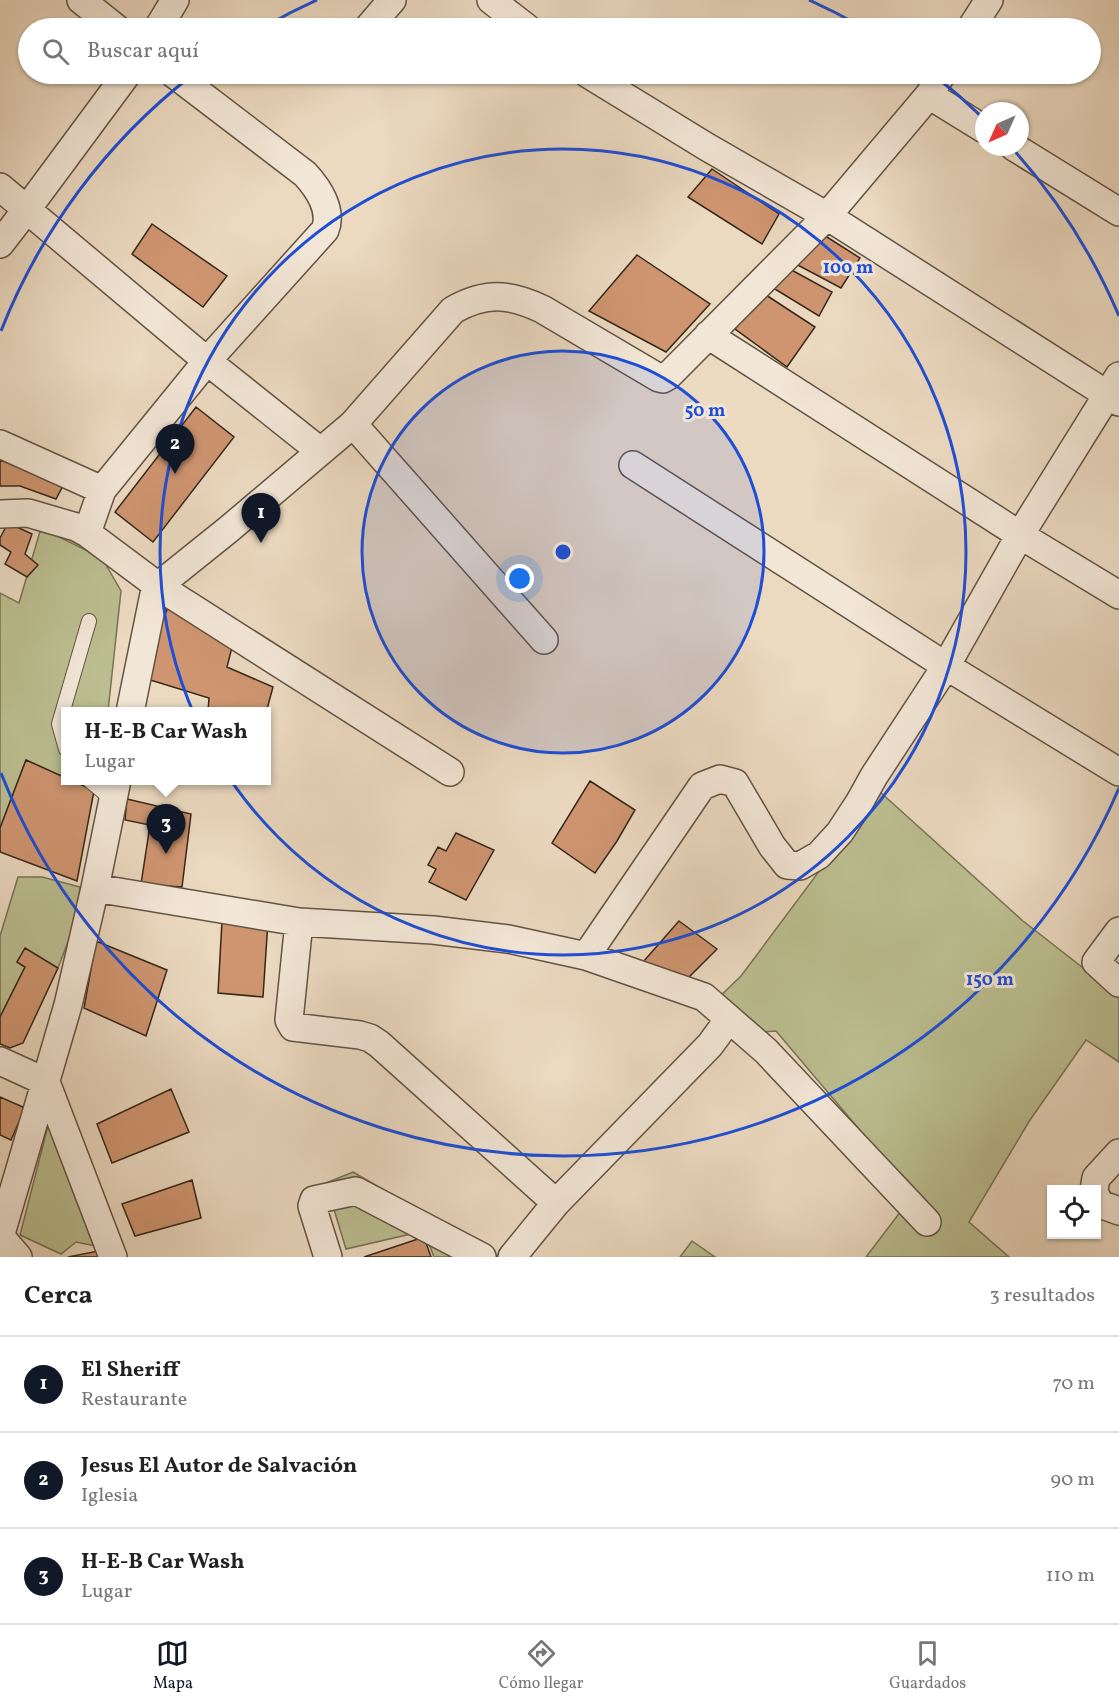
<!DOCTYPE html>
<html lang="es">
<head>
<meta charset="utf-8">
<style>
  body { margin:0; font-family:Vollkorn,serif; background:#f6f6f6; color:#222 }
  .controls { position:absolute; right:18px; bottom:18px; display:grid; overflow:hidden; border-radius:0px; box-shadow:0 2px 4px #0004 }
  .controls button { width:54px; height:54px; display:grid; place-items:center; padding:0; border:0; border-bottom:2px solid #e0e0e0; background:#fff; color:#222; font:30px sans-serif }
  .compass { position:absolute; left:975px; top:102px; width:54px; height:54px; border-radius:50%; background:#fff; box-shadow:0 2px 4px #0004; rotate:225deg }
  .you { position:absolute; left:520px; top:579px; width:21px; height:21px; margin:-15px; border:4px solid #fff; border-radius:50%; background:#1a73e8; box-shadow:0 0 0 9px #1a73e833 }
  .badge { display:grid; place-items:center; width:39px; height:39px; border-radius:50%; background:#111827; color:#fff; font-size:20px; font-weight:700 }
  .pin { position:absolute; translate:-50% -50px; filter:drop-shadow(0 2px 3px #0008) }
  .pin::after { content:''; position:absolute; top:32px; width:21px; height:18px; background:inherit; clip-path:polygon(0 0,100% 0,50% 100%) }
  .popup { position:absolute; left:61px; top:707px; width:210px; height:78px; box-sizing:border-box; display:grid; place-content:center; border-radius:0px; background:#fff; filter:drop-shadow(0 2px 4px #0005); font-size:20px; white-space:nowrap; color:#767676 }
  .popup b { font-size:22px; color:#222 }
  .popup::after { content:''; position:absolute; left:50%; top:100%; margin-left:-12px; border:12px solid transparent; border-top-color:#fff }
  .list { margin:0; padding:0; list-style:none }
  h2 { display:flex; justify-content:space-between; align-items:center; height:78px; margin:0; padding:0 24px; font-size:26px }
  h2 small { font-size:20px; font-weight:400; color:#767676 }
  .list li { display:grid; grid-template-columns:39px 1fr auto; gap:18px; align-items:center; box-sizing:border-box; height:96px; padding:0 24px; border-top:2px solid #e0e0e0 }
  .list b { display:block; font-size:22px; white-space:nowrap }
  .list p { margin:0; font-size:20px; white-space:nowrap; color:#767676 }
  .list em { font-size:20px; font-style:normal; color:#767676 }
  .icon { flex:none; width:33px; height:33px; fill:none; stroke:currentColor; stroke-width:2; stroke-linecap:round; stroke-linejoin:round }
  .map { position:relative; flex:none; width:1119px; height:1257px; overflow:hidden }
  .search { position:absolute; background:#fff; box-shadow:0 2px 4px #0004; left:18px; right:18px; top:18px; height:66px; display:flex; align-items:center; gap:15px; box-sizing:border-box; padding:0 21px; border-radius:33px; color:#767676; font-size:22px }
  .sheet { height:366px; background:#fff }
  nav { display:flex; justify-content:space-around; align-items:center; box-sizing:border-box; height:84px; border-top:2px solid #e0e0e0; background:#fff; font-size:16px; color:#767676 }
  nav a { display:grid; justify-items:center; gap:3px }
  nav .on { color:#111827 }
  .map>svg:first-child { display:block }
  .green { fill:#bbbe90; stroke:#787354; stroke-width:1.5 }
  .building { fill:#ce9570; stroke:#342819; stroke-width:1.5 }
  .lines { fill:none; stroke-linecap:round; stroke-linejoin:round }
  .lane-casing { stroke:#625443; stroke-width:16 }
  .street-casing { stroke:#625443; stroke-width:30 }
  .lane { stroke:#f2e6d6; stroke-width:14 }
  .street { stroke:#f2e6d6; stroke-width:27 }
  .ring { fill:none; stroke:#1d4ed8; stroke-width:3 }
  .centre { fill:#1d4ed8; stroke:#f2e6d6; stroke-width:3 }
  .ring-label { font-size:18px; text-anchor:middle; font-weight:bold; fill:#1d4ed8; stroke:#f2e6d6; stroke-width:6; stroke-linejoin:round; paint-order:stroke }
</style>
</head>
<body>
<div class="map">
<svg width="1119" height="1257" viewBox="0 0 1119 1257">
  <rect width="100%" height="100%" fill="#ebd9c0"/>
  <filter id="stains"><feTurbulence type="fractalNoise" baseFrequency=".00333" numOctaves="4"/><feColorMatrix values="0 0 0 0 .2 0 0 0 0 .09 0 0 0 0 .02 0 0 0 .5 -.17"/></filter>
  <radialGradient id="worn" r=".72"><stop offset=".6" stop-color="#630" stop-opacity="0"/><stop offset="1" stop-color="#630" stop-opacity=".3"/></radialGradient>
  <path class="green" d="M 41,528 L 102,558 L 121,591 L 108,711 L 66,712 L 65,778 L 26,760 L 0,828 L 0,593 L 19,603 Z
    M 879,791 L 1023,921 L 1119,996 L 1119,1062 L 1086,1040 L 1030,1120 L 969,1222 L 1009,1257 L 866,1257 L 914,1194 L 776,1031 L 737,1034 L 715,1001 L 741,976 Z
    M 18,877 L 42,877 L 80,887 L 76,921 L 58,968 L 25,949 L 17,962 L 25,967 L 0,1017 L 0,936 Z
    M 50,1118 L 96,1246 L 76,1242 L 61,1254 L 20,1235 Z
    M 353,1172 L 499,1257 L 434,1257 L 424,1231 L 346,1249 L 326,1183 Z
    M 692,1241 L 715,1257 L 680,1257 Z"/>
  <path class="building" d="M 712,169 L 779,214 L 762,244 L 688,197 Z
    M 152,224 L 227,276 L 203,307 L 132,254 Z
    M 819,232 L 860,258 L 841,288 L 792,262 Z
    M 637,255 L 710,304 L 666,352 L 589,311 Z
    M 786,267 L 832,292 L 819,316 L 770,286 Z
    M 763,293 L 815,327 L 787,367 L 735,329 Z
    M 196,407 L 234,437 L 153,542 L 115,512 Z
    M 0,460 L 31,472 L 65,482 L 56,499 L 20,486 L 0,486 Z
    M 8,523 L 32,534 L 25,554 L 38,565 L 27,577 L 5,564 L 11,552 L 0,545 L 0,538 Z
    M 169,605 L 233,643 L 227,667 L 273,687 L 266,713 L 208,710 L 209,698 L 147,679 L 156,636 Z
    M 26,760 L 66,778 L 66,780 L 72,780 L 94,791 L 77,881 L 0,852 L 0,828 Z
    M 590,781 L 635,810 L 617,841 L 595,873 L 552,843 Z
    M 127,799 L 191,814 L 182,887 L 141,884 L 150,825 L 125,820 Z
    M 456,833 L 494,850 L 466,900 L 429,882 L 436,869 L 428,865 L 438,847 L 446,851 Z
    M 222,921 L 268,921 L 263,997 L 218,993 Z
    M 679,921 L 717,949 L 682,984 L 643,962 Z
    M 96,941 L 167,970 L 146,1036 L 84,1008 Z
    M 25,948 L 58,968 L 23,1043 L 10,1048 L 0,1044 L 0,1017 L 25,967 L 17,962 Z
    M 171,1089 L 189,1132 L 112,1163 L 97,1124 Z
    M 0,1097 L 25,1108 L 11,1140 L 0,1135 Z
    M 192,1180 L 201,1218 L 135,1236 L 122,1204 Z
    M 424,1237 L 431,1257 L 364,1257 Z
    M 98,1251 L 100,1257 L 68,1257 Z"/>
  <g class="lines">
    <defs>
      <path id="lane" d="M 66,749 L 59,724 L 89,621
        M 89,780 L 113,800"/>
      <path id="street" d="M 81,0 L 116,28
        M 491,0 L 527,28
        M 158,28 L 175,0
        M 368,28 L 392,0
        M 971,28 L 989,0
        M 588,74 L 707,147 L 827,216 L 1119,402
        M 929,95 L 984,129
        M 1014,147 L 1119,212
        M 0,187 L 207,361 L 320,451
        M 0,244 L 27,209 L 127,74
        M 708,335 L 1020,535 L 1119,595
        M 353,424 L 544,640
        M 0,444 L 102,490
        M 633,465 L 946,666 L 1119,772
        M 0,514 L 28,513 L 76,527 L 87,533 L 158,586 L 450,772
        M 87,533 L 102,490 L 207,361 L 325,230 C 333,210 318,188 305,174 L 174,74
        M 130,712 L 154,594 L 158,586 L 229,529 L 353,424 L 453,310 C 485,292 508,293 542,309 L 659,378 L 663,379 L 668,376 L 827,216 L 929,95 L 942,74
        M 95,888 L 299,922 L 433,930 L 508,939 L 586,956 L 704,997 L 766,1051 L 927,1222
        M 299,922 L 289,1020 L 293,1027 L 360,1035 L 370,1038 L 379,1044 L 556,1203
        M 1119,931 L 1096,962 L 1119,983
        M 586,956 L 702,786 L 720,779 L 735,783 L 772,846 L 787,865 L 800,866 L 819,855 L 840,832 L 859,803 L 874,776 L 946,666 L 1020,535 L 1119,376
        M 0,1061 L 46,1082 L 113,1257
        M 1094,1190 L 1096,1178 L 1119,1153
        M 1096,1196 L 1100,1204 L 1119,1211
        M 0,1236 L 18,1257
        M 0,1237 L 68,1005 L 95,888 L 117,780
        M 328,1257 L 312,1206 L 314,1200 L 356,1191 L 482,1257
        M 512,1257 L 556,1203 L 710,1045 L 729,1019"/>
    </defs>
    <use href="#lane" class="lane-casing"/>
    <use href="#street" class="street-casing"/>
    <use href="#lane" class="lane"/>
    <use href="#street" class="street"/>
  </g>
  <circle cx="563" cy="552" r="201" fill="#1d4ed8" fill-opacity=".12"/>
  <g class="ring">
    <circle cx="563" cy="552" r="201"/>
    <circle cx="563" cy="552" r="403"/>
    <path d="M1119 788A604 604 0 0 1 1 773M1 331A604 604 0 0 1 191 76M266 26A604 604 0 0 1 317 0M809 0A604 604 0 0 1 860 26M935 76A604 604 0 0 1 983 118M1012 148A604 604 0 0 1 1119 316"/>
  </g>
  <circle cx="563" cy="552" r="9" class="centre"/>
  <g class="ring-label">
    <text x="848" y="273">100 m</text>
    <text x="705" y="416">50 m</text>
    <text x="990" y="985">150 m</text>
  </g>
  <rect width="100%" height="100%" filter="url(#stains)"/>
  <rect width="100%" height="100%" fill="url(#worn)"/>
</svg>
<div class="controls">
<button><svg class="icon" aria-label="locate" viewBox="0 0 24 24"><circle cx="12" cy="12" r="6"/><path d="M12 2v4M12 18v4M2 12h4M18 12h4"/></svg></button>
</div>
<svg class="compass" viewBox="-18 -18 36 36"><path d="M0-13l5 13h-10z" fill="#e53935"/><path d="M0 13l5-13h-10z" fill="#767676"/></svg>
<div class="you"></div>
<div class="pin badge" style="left:261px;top:543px">1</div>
<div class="pin badge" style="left:175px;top:474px">2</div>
<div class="pin badge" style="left:166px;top:854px">3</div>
<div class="popup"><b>H-E-B Car Wash</b>Lugar</div>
<div class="search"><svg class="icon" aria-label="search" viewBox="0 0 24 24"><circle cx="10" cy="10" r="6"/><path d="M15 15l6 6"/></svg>Buscar aquí</div>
</div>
<section class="sheet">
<h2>Cerca<small>3 resultados</small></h2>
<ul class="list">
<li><span class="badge">1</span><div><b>El Sheriff</b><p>Restaurante</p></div><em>70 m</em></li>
<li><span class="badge">2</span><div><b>Jesus El Autor de Salvación</b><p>Iglesia</p></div><em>90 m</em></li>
<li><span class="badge">3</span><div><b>H-E-B Car Wash</b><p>Lugar</p></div><em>110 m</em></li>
</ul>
</section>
<nav>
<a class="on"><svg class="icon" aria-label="map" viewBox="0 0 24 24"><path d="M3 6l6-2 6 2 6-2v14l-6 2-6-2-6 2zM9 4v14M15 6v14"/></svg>Mapa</a>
<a><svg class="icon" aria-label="directions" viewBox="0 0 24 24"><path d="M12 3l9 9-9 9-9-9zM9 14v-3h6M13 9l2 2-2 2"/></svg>Cómo llegar</a>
<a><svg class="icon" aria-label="saved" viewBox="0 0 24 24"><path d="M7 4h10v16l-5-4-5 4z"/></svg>Guardados</a>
</nav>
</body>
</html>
